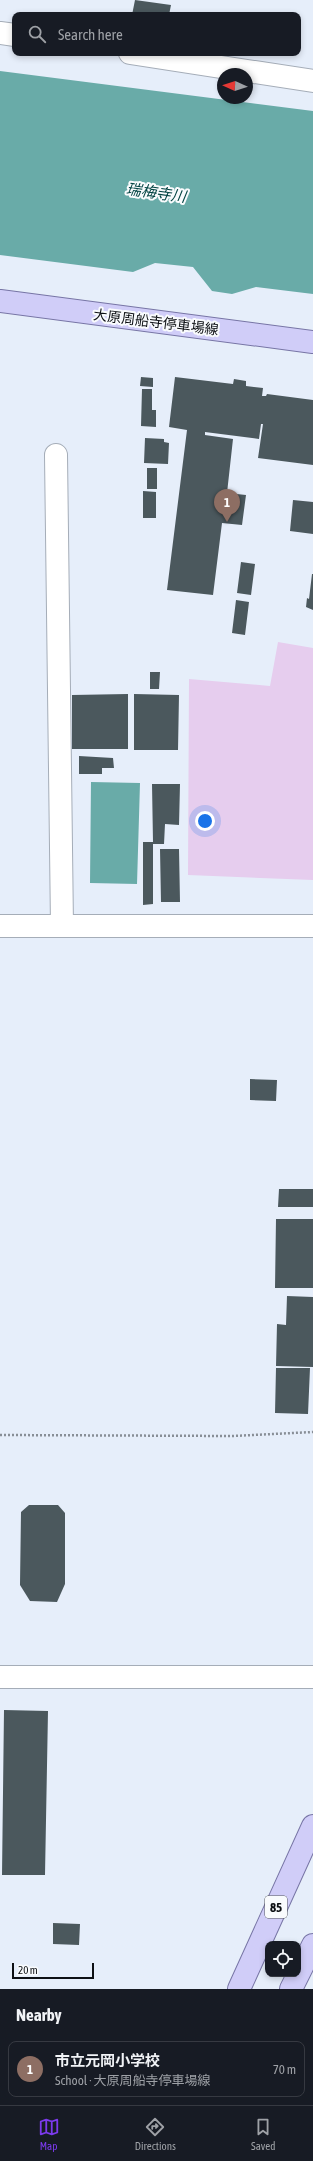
<!DOCTYPE html>
<html lang="en">
<head>
<meta charset="utf-8">
<style>
  body { margin:0; font-family:"Asap Condensed","Noto Sans JP",sans-serif; background:#242831; color:#f1f3f6 }
  .controls { position:absolute; right:12px; bottom:12px; display:grid; overflow:hidden; border-radius:8px; box-shadow:0 2px 6px #0003 }
  .controls button { width:36px; height:36px; display:grid; place-items:center; padding:0; border:0; border-bottom:1px solid #363941; background:#171b24; color:#f1f3f6; font:20px sans-serif }
  .compass { position:absolute; left:217px; top:68px; width:36px; height:36px; border-radius:50%; background:#171b24; box-shadow:0 2px 6px #0003; rotate:273deg }
  .scale { position:absolute; left:12px; bottom:10px; width:82px; box-sizing:border-box; padding-left:4px; border:2px solid #0d1014; border-top:0; font-size:11px; line-height:14px; white-space:nowrap; color:#0d1014; -webkit-text-stroke:3px #f9fbfd; paint-order:stroke }
  .you { position:absolute; left:205px; top:821px; width:14px; height:14px; margin:-10px; border:3px solid #fff; border-radius:50%; background:#1a73e8; box-shadow:0 0 0 6px #1a73e833 }
  .badge { display:grid; place-items:center; width:26px; height:26px; border-radius:50%; background:#7c3aed; color:#fff; font-size:13px; font-weight:700 }
  .pin { position:absolute; translate:-50% -33px; filter:drop-shadow(0 1px 2px #0008) }
  .pin::after { content:''; position:absolute; top:21px; width:14px; height:12px; background:inherit; clip-path:polygon(0 0,100% 0,50% 100%) }
  .list { margin:0; padding:0; list-style:none }
  h2 { display:flex; justify-content:space-between; align-items:center; height:52px; margin:0; padding:0 16px; font-size:17px }
  h2 small { font-size:13px; font-weight:400; color:#9ea1a6 }
  .list li { display:grid; grid-template-columns:26px 1fr auto; gap:12px; align-items:center; box-sizing:border-box; height:56px; margin:0 8px 8px; padding:0 8px; border:1px solid #363941; border-radius:8px }
  .list b { display:block; font-size:15px; white-space:nowrap }
  .list p { margin:0; font-size:13px; white-space:nowrap; color:#9ea1a6 }
  .list em { font-size:13px; font-style:normal; color:#9ea1a6 }
  .icon { flex:none; width:22px; height:22px; fill:none; stroke:currentColor; stroke-width:2; stroke-linecap:round; stroke-linejoin:round }
  .map { position:relative; flex:none; width:313px; height:1989px; overflow:hidden }
  .search { position:absolute; background:#171b24; box-shadow:0 2px 6px #0003; left:12px; right:12px; top:12px; height:44px; display:flex; align-items:center; gap:10px; box-sizing:border-box; padding:0 14px; border-radius:8px; color:#9ea1a6; font-size:15px }
  .sheet { height:116px; background:#171b24 }
  nav { display:flex; justify-content:space-around; align-items:center; box-sizing:border-box; height:56px; border-top:1px solid #363941; background:#171b24; font-size:11px; color:#9ea1a6 }
  nav a { display:grid; justify-items:center; gap:2px }
  nav .on { color:#7c3aed }
  .map>svg:first-child { display:block }
  .green { fill:#e6cdee }
  .water { fill:#69aba8 }
  .building { fill:#4b585d }
  .lines { fill:none; stroke-linecap:round; stroke-linejoin:round }
  .minor-casing { stroke:#a5adb8; stroke-width:24 }
  .major-casing { stroke:#7775a5; stroke-width:24 }
  .path { stroke:#888e96; stroke-width:2.5; stroke-dasharray:2 2; stroke-linecap:butt }
  .minor { stroke:#fff; stroke-width:22 }
  .major { stroke:#d0cdf8; stroke-width:22 }
  .labels { text-anchor:middle; stroke-width:4; stroke-linejoin:round; paint-order:stroke }
  .shield { fill:#f9fbfd; stroke:#54565a; stroke-width:1 }
  .shield-label { font-size:13px; font-weight:bold; fill:#0d1014 }
  .street-label { font-size:14px; fill:#0d1014; stroke:#f9fbfd }
  .water-label { font-size:15px; font-style:italic; fill:#034443; stroke:#f9fbfd }
</style>
</head>
<body>
<div class="map">
<svg width="313" height="1989" viewBox="0 0 313 1989">
  <rect width="100%" height="100%" fill="#e6eefa"/>
  <path class="green" d="M 278,642 L 313,648 L 313,880 L 188,875 L 189,679 L 270,686 Z"/>
  <path class="water" d="M 0,71 L 313,111 L 313,294 L 256,287 L 232,294 L 212,291 L 193,267 L 155,263 L 133,272 L 0,255 Z
    M 91,782 L 140,783 L 137,884 L 90,883 Z"/>
  <path class="building" d="M 135,0 L 171,5 L 169,15 L 132,15 Z
    M 141,377 L 153,378 L 153,387 L 140,386 Z
    M 175,377 L 233,384 L 234,379 L 246,381 L 246,386 L 263,388 L 262,396 L 266,396 L 267,394 L 313,400 L 313,465 L 258,458 L 263,424 L 261,424 L 259,439 L 205,432 L 205,435 L 233,439 L 227,493 L 246,495 L 242,525 L 222,523 L 213,595 L 167,590 L 187,430 L 169,427 Z
    M 142,389 L 152,389 L 152,410 L 156,410 L 156,427 L 141,426 Z
    M 145,438 L 164,439 L 164,442 L 169,443 L 168,464 L 144,463 Z
    M 147,468 L 157,468 L 157,489 L 147,489 Z
    M 143,491 L 156,492 L 156,518 L 143,518 Z
    M 293,500 L 313,502 L 313,534 L 290,531 Z
    M 241,562 L 255,564 L 251,595 L 237,593 Z
    M 312,574 L 313,574 L 313,610 L 306,607 L 307,598 L 309,599 Z
    M 236,600 L 249,602 L 245,635 L 232,633 Z
    M 150,672 L 160,672 L 159,689 L 150,689 Z
    M 128,694 L 128,749 L 72,749 L 72,695 Z
    M 134,694 L 179,695 L 178,750 L 134,750 Z
    M 79,756 L 113,758 L 114,768 L 102,768 L 102,774 L 79,774 Z
    M 152,784 L 180,784 L 179,825 L 165,824 L 164,844 L 153,844 L 153,904 L 143,905 L 143,842 L 153,842 Z
    M 160,849 L 179,849 L 180,902 L 161,902 Z
    M 250,1079 L 277,1080 L 276,1101 L 250,1100 Z
    M 279,1189 L 313,1189 L 313,1207 L 278,1207 Z
    M 276,1219 L 313,1219 L 313,1288 L 275,1288 Z
    M 287,1296 L 313,1297 L 313,1367 L 276,1366 L 277,1324 L 286,1325 Z
    M 276,1368 L 310,1368 L 308,1414 L 275,1413 Z
    M 29,1505 L 58,1505 L 65,1513 L 65,1584 L 57,1602 L 30,1601 L 20,1585 L 21,1512 Z
    M 4,1710 L 48,1711 L 45,1875 L 2,1875 Z
    M 53,1923 L 80,1924 L 79,1945 L 53,1944 Z"/>
  <g class="lines">
    <defs>
      <path id="minor" d="M 0,33 L 15,35
        M 130,53 L 313,81
        M 56,455 L 62,926
        M 0,926 L 313,926
        M 0,1677 L 313,1677"/>
      <path id="major" d="M 0,301 L 313,342
        M 239,1989 L 313,1826
        M 291,1989 L 313,1945"/>
    </defs>
    <use href="#minor" class="minor-casing"/>
    <use href="#major" class="major-casing"/>
    <path class="path" d="M 0,1435 L 233,1436 L 313,1432"/>
    <use href="#minor" class="minor"/>
    <use href="#major" class="major"/>
  </g>
  <g class="labels">
    <rect class="shield" x="265" y="1896" width="22" height="22" rx="3"/>
    <g class="shield-label">
      <text x="276" y="1912">85</text>
    </g>
    <g class="street-label">
      <text transform="translate(156 322) rotate(7)" y="5">大原周船寺停車場線</text>
    </g>
    <g class="water-label">
      <text transform="translate(156 193) rotate(8)" y="5">瑞梅寺川</text>
    </g>
  </g>
</svg>
<div class="controls">
<button><svg class="icon" aria-label="locate" viewBox="0 0 24 24"><circle cx="12" cy="12" r="6"/><path d="M12 2v4M12 18v4M2 12h4M18 12h4"/></svg></button>
</div>
<svg class="compass" viewBox="-18 -18 36 36"><path d="M0-13l5 13h-10z" fill="#e53935"/><path d="M0 13l5-13h-10z" fill="#9ea1a6"/></svg>
<div class="scale">20 m</div>
<div class="you"></div>
<div class="pin badge" style="left:227px;top:522px;background:#8d6e63">1</div>
<div class="search"><svg class="icon" aria-label="search" viewBox="0 0 24 24"><circle cx="10" cy="10" r="6"/><path d="M15 15l6 6"/></svg>Search here</div>
</div>
<section class="sheet">
<h2>Nearby<small></small></h2>
<ul class="list">
<li><span class="badge" style="background:#8d6e63">1</span><div><b>市立元岡小学校</b><p>School · 大原周船寺停車場線</p></div><em>70 m</em></li>
</ul>
</section>
<nav>
<a class="on"><svg class="icon" aria-label="map" viewBox="0 0 24 24"><path d="M3 6l6-2 6 2 6-2v14l-6 2-6-2-6 2zM9 4v14M15 6v14"/></svg>Map</a>
<a><svg class="icon" aria-label="directions" viewBox="0 0 24 24"><path d="M12 3l9 9-9 9-9-9zM9 14v-3h6M13 9l2 2-2 2"/></svg>Directions</a>
<a><svg class="icon" aria-label="saved" viewBox="0 0 24 24"><path d="M7 4h10v16l-5-4-5 4z"/></svg>Saved</a>
</nav>
</body>
</html>
